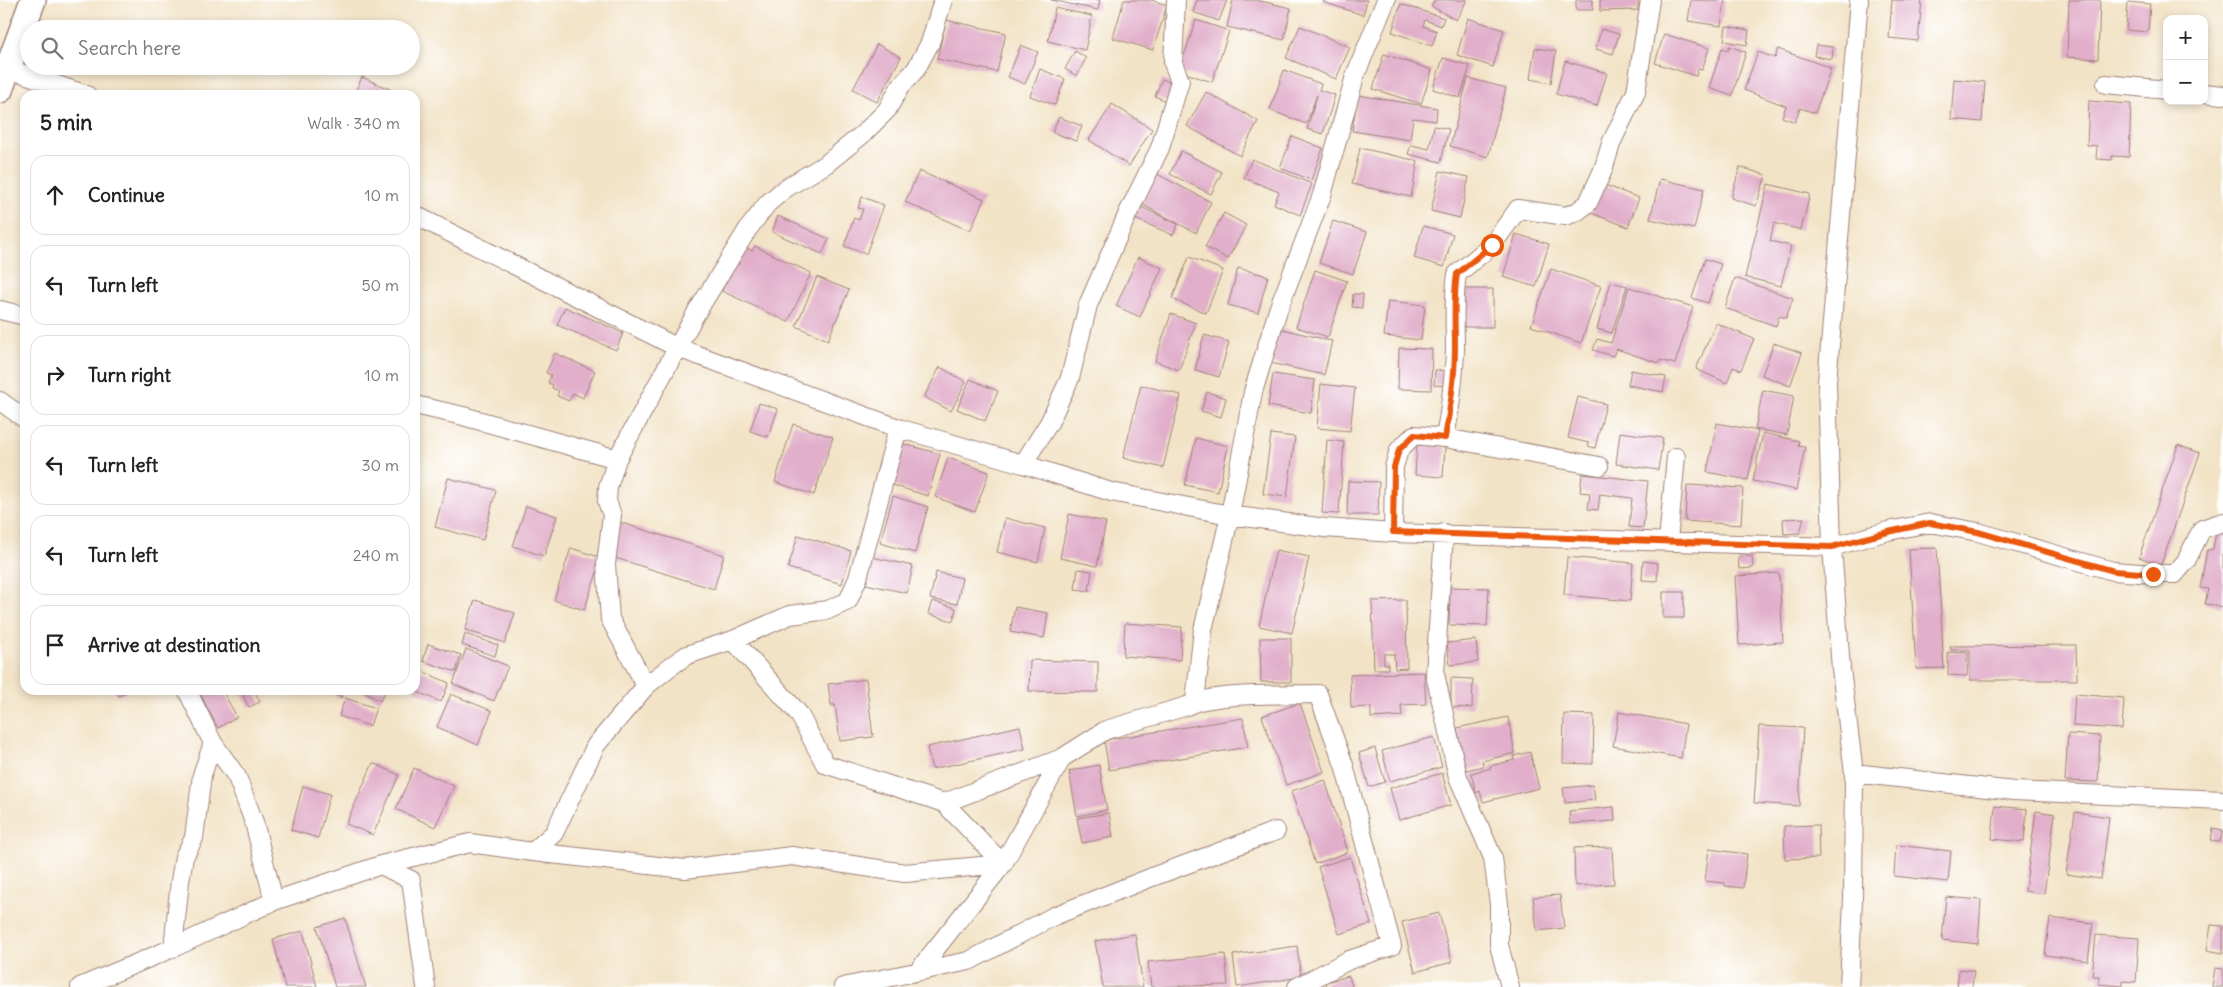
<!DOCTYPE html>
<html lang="en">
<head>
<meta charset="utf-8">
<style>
  body { margin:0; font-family:Delius,sans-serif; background:#f2f2f2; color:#222 }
  .controls { position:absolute; right:15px; top:15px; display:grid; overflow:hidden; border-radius:10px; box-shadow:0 2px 8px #0003 }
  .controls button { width:45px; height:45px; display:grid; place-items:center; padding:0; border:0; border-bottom:1px solid #e0e0e0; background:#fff; color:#222; font:25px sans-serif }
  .stop { position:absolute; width:15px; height:15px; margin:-11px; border:4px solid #ea580c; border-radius:50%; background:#fff }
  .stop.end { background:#ea580c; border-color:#fff; box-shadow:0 1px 5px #0008 }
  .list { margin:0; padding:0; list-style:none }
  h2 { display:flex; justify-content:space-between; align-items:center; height:65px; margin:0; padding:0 20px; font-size:21px }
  h2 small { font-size:16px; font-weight:400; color:#767676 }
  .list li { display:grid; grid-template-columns:32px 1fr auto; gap:15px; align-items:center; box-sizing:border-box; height:80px; margin:0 10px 10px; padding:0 10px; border:1px solid #e0e0e0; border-radius:15px }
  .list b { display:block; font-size:19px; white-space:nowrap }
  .list em { font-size:16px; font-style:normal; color:#767676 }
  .icon { flex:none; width:28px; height:28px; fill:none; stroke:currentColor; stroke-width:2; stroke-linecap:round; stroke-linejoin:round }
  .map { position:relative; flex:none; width:2223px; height:987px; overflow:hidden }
  .search { position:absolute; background:#fff; box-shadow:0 2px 8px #0003; left:20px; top:20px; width:400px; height:55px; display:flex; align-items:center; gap:12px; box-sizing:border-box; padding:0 18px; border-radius:28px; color:#767676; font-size:19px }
  .panel { position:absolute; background:#fff; box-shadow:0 2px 8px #0003; left:20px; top:90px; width:400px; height:605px; border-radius:15px }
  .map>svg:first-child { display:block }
  .building { fill:#e1afca }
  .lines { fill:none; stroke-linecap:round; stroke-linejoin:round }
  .street-casing { stroke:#9e8178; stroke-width:20 }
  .secondary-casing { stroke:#9e8178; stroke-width:28 }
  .street { stroke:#fff; stroke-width:18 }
  .secondary { stroke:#fff; stroke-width:25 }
  .route { stroke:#ea580c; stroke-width:6 }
</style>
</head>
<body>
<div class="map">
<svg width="2223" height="987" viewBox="0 0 2223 987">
  <rect width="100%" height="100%" fill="#fff"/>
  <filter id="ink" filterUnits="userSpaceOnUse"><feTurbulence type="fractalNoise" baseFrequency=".02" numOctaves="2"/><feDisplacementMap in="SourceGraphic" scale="10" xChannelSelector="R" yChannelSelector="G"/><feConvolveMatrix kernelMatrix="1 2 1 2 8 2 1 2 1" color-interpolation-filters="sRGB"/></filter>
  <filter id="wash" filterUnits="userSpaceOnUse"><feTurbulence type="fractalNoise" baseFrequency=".0096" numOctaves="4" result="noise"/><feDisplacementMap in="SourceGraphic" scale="20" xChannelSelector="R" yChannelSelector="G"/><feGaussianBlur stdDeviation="1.12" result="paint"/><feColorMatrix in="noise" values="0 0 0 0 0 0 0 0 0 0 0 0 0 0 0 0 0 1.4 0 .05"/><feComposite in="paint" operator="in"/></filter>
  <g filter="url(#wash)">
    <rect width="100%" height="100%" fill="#f2e3c6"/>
    <g id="blocks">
      <path class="building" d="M 1051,0 L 1100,0 L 1098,10 Z
        M 1124,0 L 1151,0 L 1167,5 L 1153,50 L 1113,38 Z
        M 1197,0 L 1227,0 L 1219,21 L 1193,12 Z
        M 1233,0 L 1256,0 L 1291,8 L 1284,40 L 1227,27 Z
        M 1324,0 L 1367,0 L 1363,15 L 1323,2 Z
        M 1435,0 L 1467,0 L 1456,20 L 1431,6 Z
        M 1576,0 L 1593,0 L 1593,10 L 1576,10 Z
        M 1600,0 L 1638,0 L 1638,10 L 1600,11 Z
        M 1691,0 L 1725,0 L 1721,26 L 1688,21 Z
        M 1892,0 L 1922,0 L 1918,41 L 1889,38 Z
        M 2069,0 L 2100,0 L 2098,59 L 2067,57 Z
        M 2128,2 L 2150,4 L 2148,32 L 2126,30 Z
        M 1401,4 L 1444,18 L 1441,26 L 1425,20 L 1423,26 L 1437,31 L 1432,46 L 1392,32 Z
        M 1055,8 L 1092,16 L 1085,50 L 1048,41 Z
        M 1468,18 L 1504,30 L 1493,67 L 1457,55 Z
        M 946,20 L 1006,33 L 997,72 L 937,59 Z
        M 1196,20 L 1229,31 L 1212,82 L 1179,71 Z
        M 1300,26 L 1350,47 L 1336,79 L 1286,58 Z
        M 1726,26 L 1749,30 L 1747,45 L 1724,41 Z
        M 1601,29 L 1619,34 L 1613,54 L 1596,49 Z
        M 1664,34 L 1709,48 L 1702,70 L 1698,69 L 1696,76 L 1655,63 Z
        M 877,44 L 901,57 L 877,102 L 853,89 Z
        M 1021,45 L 1038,52 L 1025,84 L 1008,77 Z
        M 1816,45 L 1833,47 L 1832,59 L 1814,56 Z
        M 1729,46 L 1746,52 L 1732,96 L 1709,88 L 1722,48 L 1728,50 Z
        M 1535,48 L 1556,51 L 1551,83 L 1530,79 Z
        M 1778,49 L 1831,68 L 1815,113 L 1800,108 L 1795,122 L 1782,117 L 1786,106 L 1744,90 L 1758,52 L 1775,58 Z
        M 1075,51 L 1086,58 L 1077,76 L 1065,69 Z
        M 1384,54 L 1432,70 L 1421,104 L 1373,89 Z
        M 1443,58 L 1470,66 L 1460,98 L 1433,89 Z
        M 1565,61 L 1607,73 L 1597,106 L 1556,94 Z
        M 1040,69 L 1065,79 L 1055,105 L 1030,96 Z
        M 1284,70 L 1321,84 L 1319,90 L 1335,95 L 1323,134 L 1307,129 L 1317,95 L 1306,124 L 1270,110 Z
        M 362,77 L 403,95 L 354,95 Z
        M 1468,78 L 1506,88 L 1488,157 L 1450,146 Z
        M 1162,79 L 1175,84 L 1168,102 L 1155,96 Z
        M 1954,79 L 1985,82 L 1982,122 L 1951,119 Z
        M 1206,92 L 1258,121 L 1240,156 L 1187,126 Z
        M 1358,95 L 1437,108 L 1436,121 L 1413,118 L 1410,140 L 1352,131 Z
        M 2089,101 L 2131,104 L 2129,157 L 2112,156 L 2112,160 L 2096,159 L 2097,146 L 2087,145 Z
        M 1112,104 L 1152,129 L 1129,166 L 1089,140 Z
        M 1059,117 L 1082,126 L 1076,141 L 1052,132 Z
        M 1434,126 L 1449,129 L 1441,162 L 1408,154 L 1411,145 L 1429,149 Z
        M 1292,136 L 1323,148 L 1311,180 L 1280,168 Z
        M 1360,148 L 1418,161 L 1411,197 L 1352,184 Z
        M 1181,151 L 1222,172 L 1211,194 L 1170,174 Z
        M 1252,159 L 1312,184 L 1300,215 L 1274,204 L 1279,192 L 1244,178 Z
        M 1740,167 L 1766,175 L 1756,206 L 1731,198 Z
        M 919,171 L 984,199 L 970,231 L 905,202 Z
        M 1440,171 L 1469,177 L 1460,218 L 1431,211 Z
        M 1157,174 L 1211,202 L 1196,233 L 1141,204 Z
        M 1660,179 L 1704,189 L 1694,229 L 1650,219 Z
        M 1602,184 L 1639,198 L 1628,227 L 1591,213 Z
        M 1768,184 L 1810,194 L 1801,230 L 1774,223 L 1770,241 L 1791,246 L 1781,286 L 1745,277 Z
        M 862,197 L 884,205 L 866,254 L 844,246 L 854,218 L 859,220 L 863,209 L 858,208 Z
        M 1139,206 L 1178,224 L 1173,235 L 1133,218 Z
        M 1224,213 L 1246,225 L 1228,259 L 1205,247 Z
        M 778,216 L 829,239 L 822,254 L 772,232 Z
        M 1333,221 L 1367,232 L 1353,274 L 1319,263 Z
        M 1423,226 L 1453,234 L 1444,267 L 1414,258 Z
        M 1516,234 L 1549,244 L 1536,287 L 1503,277 Z
        M 755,246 L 811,273 L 788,322 L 722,291 L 735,263 L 738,265 L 746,247 L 752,251 Z
        M 1138,257 L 1162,268 L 1140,317 L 1116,306 Z
        M 1189,257 L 1223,270 L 1206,313 L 1172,299 Z
        M 1705,259 L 1721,264 L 1708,303 L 1692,298 Z
        M 1238,268 L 1268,276 L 1258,313 L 1228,305 Z
        M 1551,269 L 1601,286 L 1581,343 L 1531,326 Z
        M 1315,270 L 1347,281 L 1328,337 L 1296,327 Z
        M 817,277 L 849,290 L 828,340 L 796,326 Z
        M 1735,278 L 1793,298 L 1786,318 L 1779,316 L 1776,326 L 1725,308 Z
        M 1611,282 L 1627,286 L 1612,333 L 1597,329 Z
        M 1629,287 L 1693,307 L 1675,364 L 1660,360 L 1659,363 L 1616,349 L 1613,356 L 1593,350 L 1597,339 L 1611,343 Z
        M 1458,289 L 1493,289 L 1493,327 L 1458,327 Z
        M 1353,294 L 1363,294 L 1362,308 L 1352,307 Z
        M 1388,301 L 1425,305 L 1421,340 L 1384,336 Z
        M 565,307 L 623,333 L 616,350 L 557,325 Z
        M 1171,314 L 1196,323 L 1179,370 L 1155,361 Z
        M 1716,323 L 1754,339 L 1741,370 L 1733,367 L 1727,383 L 1696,369 Z
        M 1278,328 L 1332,341 L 1324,375 L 1270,363 Z
        M 1204,335 L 1229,342 L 1219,377 L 1195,370 Z
        M 1774,343 L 1802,353 L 1790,386 L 1762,375 Z
        M 1399,348 L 1432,349 L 1431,390 L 1398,389 Z
        M 555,353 L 595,371 L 583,398 L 573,393 L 569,401 L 557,396 L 559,391 L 552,388 L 553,385 L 548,383 L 551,375 L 546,373 Z
        M 940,367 L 966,382 L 951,411 L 924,397 Z
        M 1435,370 L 1447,371 L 1446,386 L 1434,385 Z
        M 1631,370 L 1666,377 L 1663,392 L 1628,385 Z
        M 1273,374 L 1315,380 L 1311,413 L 1268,406 Z
        M 970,379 L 998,391 L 985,421 L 957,409 Z
        M 1321,384 L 1355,388 L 1350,431 L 1317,428 Z
        M 1141,385 L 1181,395 L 1163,468 L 1123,458 Z
        M 1763,390 L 1794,396 L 1787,435 L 1755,429 Z
        M 1207,392 L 1226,398 L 1221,417 L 1201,411 Z
        M 1578,397 L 1606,404 L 1595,448 L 1588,446 L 1589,443 L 1568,438 Z
        M 759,403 L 778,409 L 768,437 L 750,431 Z
        M 1717,423 L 1758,431 L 1748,480 L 1707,472 Z
        M 793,424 L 833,437 L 814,495 L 775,482 Z
        M 1620,432 L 1663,438 L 1658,470 L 1616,464 Z
        M 1763,433 L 1799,441 L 1798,446 L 1805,447 L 1796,490 L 1753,481 Z
        M 1271,434 L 1295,437 L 1287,497 L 1263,494 Z
        M 1196,438 L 1228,446 L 1218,492 L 1185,485 Z
        M 1327,440 L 1344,442 L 1339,514 L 1322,513 Z
        M 901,443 L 940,454 L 928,496 L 889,484 Z
        M 1417,445 L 1445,447 L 1443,477 L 1415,475 Z
        M 2178,445 L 2200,453 L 2161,565 L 2139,557 Z
        M 948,458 L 989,472 L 975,512 L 935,497 Z
        M 1582,474 L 1648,481 L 1643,528 L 1629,527 L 1632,498 L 1600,494 L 1598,510 L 1588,509 L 1590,493 L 1580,492 Z
        M 448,478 L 496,490 L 483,540 L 435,527 Z
        M 1348,481 L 1379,482 L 1378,515 L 1347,515 Z
        M 1687,485 L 1743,488 L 1741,525 L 1685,521 Z
        M 893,496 L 928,507 L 915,553 L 880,543 Z
        M 526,506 L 557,516 L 544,556 L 513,546 Z
        M 1069,514 L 1106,522 L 1097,566 L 1060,558 Z
        M 1005,518 L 1045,528 L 1038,562 L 997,552 Z
        M 1804,518 L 1800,533 L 1784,534 L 1783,519 Z
        M 619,522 L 724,555 L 714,589 L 609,556 Z
        M 2216,532 L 2223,533 L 2223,607 L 2205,604 L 2208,589 L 2200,588 L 2207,550 L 2213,549 Z
        M 798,535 L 851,551 L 842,584 L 788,568 Z
        M 571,548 L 602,558 L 584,610 L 554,600 Z
        M 1937,548 L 1944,668 L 1916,669 L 1909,549 Z
        M 1276,550 L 1309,557 L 1292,633 L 1259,626 Z
        M 1752,556 L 1753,568 L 1739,569 L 1738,557 Z
        M 872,557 L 913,566 L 907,593 L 866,584 Z
        M 1567,557 L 1633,563 L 1630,601 L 1564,595 Z
        M 1643,561 L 1658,563 L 1657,581 L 1642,580 Z
        M 1078,569 L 1092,571 L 1089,591 L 1075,589 Z
        M 936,572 L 962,578 L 957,604 L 930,599 Z
        M 1779,573 L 1783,642 L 1739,645 L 1735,576 Z
        M 1450,587 L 1489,588 L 1487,626 L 1449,625 Z
        M 1663,592 L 1684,592 L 1684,618 L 1663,618 Z
        M 475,600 L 515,613 L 505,643 L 465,630 Z
        M 1406,600 L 1407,668 L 1395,669 L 1394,654 L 1384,654 L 1384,664 L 1388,664 L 1388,669 L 1374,669 L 1372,601 Z
        M 932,601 L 956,608 L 953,621 L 928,614 Z
        M 1015,607 L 1048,613 L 1044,638 L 1010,632 Z
        M 1125,623 L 1182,627 L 1180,660 L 1123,656 Z
        M 465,634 L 498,645 L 495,656 L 462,645 Z
        M 1260,638 L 1291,638 L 1291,682 L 1261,682 Z
        M 1476,640 L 1478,662 L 1450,665 L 1447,643 Z
        M 428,644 L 461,655 L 456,672 L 423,661 Z
        M 2076,645 L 2077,680 L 1970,680 L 1970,650 L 1951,650 L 1950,646 Z
        M 466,649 L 508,666 L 494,701 L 453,684 Z
        M 1948,652 L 1968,653 L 1967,676 L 1948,675 Z
        M 1030,660 L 1098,662 L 1098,692 L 1029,691 Z
        M 422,671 L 449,683 L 441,702 L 415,691 Z
        M 1424,672 L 1426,704 L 1401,705 L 1402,716 L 1371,718 L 1371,707 L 1351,708 L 1350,675 Z
        M 1451,678 L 1473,679 L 1472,708 L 1451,707 Z
        M 866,679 L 873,737 L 840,741 L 835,705 L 831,705 L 828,684 Z
        M 115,690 L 130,690 L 119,696 Z
        M 198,690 L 222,690 L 237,717 L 218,728 Z
        M 240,690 L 254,690 L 260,702 L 249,707 Z
        M 326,690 L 345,690 L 341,698 Z
        M 360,690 L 386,690 L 380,701 Z
        M 451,694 L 492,711 L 478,745 L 437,727 Z
        M 2075,694 L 2124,698 L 2122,729 L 2073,726 Z
        M 345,698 L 376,708 L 370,726 L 339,716 Z
        M 1300,703 L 1324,772 L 1286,785 L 1262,716 Z
        M 1619,712 L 1686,724 L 1681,758 L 1613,746 Z
        M 1564,714 L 1594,715 L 1593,764 L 1563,763 Z
        M 1508,717 L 1515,753 L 1482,761 L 1484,766 L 1466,770 L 1457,728 Z
        M 1243,718 L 1248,747 L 1109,770 L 1104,740 Z
        M 1020,726 L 1025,749 L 932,769 L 927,747 Z
        M 1759,726 L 1803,728 L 1799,806 L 1754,803 Z
        M 2068,734 L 2100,736 L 2098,782 L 2065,781 Z
        M 1434,737 L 1442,767 L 1390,781 L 1382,751 Z
        M 1375,748 L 1385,782 L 1369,787 L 1359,753 Z
        M 1530,752 L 1539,788 L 1483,802 L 1480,791 L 1476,793 L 1471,773 L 1491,768 L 1490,766 L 1514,760 L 1513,756 Z
        M 373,763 L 399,775 L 373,835 L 346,824 Z
        M 1099,765 L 1107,810 L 1077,816 L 1069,771 Z
        M 414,768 L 454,786 L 435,827 L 396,809 Z
        M 1442,773 L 1451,805 L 1399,820 L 1390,788 Z
        M 1325,780 L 1348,852 L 1315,864 L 1291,791 Z
        M 1593,785 L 1595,800 L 1565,803 L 1563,788 Z
        M 303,786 L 330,794 L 318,838 L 291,830 Z
        M 1995,806 L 2027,809 L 2024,842 L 1992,839 Z
        M 1614,807 L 1615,821 L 1570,824 L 1569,811 Z
        M 2036,811 L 2055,814 L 2044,894 L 2025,891 Z
        M 2075,812 L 2109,817 L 2101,879 L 2066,874 Z
        M 1109,813 L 1113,837 L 1082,843 L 1077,818 Z
        M 1818,825 L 1819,858 L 1785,859 L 1784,826 Z
        M 2213,828 L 2223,830 L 2220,842 L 2211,841 Z
        M 1896,845 L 1951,851 L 1948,882 L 1894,876 Z
        M 1612,847 L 1614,884 L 1575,886 L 1574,848 Z
        M 1709,849 L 1747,854 L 1743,888 L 1725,886 L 1725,883 L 1705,881 Z
        M 1350,857 L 1371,924 L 1339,934 L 1318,867 Z
        M 1560,895 L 1564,928 L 1537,931 L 1533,897 Z
        M 1946,897 L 1981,900 L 1978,944 L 1942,940 Z
        M 1439,913 L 1452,962 L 1415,972 L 1402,922 Z
        M 345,918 L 366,987 L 335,987 L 317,927 Z
        M 2050,918 L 2093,923 L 2088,961 L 2045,955 Z
        M 2211,925 L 2223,926 L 2223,953 L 2207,950 Z
        M 303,931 L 317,987 L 285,987 L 273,939 Z
        M 1135,934 L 1143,987 L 1103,987 L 1095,941 Z
        M 2096,935 L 2139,938 L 2136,982 L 2123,981 L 2123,986 L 2099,984 L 2099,976 L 2092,976 Z
        M 1297,946 L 1301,977 L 1237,987 L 1233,955 Z
        M 1225,954 L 1228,985 L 1151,987 L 1148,962 Z
        M 2215,968 L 2223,969 L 2223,987 L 2212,987 Z
        M 1959,969 L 1974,971 L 1972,987 L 1957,987 Z
        M 1349,976 L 1352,987 L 1327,987 L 1326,982 Z"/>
    </g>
  </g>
  <g filter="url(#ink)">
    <use href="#blocks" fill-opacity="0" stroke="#9e8178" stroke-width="1"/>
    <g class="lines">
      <defs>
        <path id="street" d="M 9,69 L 87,95
          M 2106,84 L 2167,90
          M 2204,93 L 2223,95
          M 415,215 L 678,348 L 898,428 L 1023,464 L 1111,492 L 1230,515 L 1325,528 L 1393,533 L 1832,547 L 1888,531 L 1930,523 L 1978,532 L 2113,571 L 2153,574 L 2175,574 L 2186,561 L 2202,529 L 2223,522
          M 0,310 L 25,316
          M 0,401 L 25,419
          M 415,405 L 463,416 L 617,459 L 695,315 L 748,229 L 768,203 L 786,188 L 826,164 L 863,134 L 887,110 L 900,87 L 916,69 L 930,43 L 943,0
          M 1445,438 C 1450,409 1454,380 1455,350 C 1455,324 1453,300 1457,274 L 1492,245 L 1518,209 L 1566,216 L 1578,211 L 1588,203 L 1603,170 L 1612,141 L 1636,92 L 1650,0
          M 617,459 L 608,487 L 607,501 L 612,515 L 606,564 L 610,619 L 646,686
          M 1023,464 L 1049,423 L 1070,378 L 1088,305 L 1128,213 L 1160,148 L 1180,81 L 1173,63 L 1176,0
          M 1393,533 L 1394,467 L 1399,450 L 1414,435 L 1445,438 L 1599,466
          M 1444,533 L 1435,674 L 1458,777 L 1493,858 L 1499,904 L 1499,945 L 1510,987
          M 1668,541 L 1676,457
          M 733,640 L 799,714 L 825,764 L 944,803 L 1062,758
          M 1195,701 L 1203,630 L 1230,515 L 1253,392 L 1278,310 L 1322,195 L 1355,76 L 1386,0
          M 213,743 L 237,777 L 254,822 L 274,901
          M 1854,773 L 2014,791 L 2223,800
          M 533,852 L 685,869 L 792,856 L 905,873 L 1003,864 L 944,803
          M 381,865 L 411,880 L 426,987
          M 173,948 L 180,881 L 184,857 L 194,838 L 202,775 L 213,743 L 187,690
          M 918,971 L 1003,864 L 1062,758 L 1106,730 L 1187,706 C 1212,692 1287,695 1318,694 L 1344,765 L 1392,946 L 1349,960 L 1297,987
          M 80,987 L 173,948 L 274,901 L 381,865 L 470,843 L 533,852 L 554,833 L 596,745 L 646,686 L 671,666 L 687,655 L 733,640 L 790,615 L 828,610 L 848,601 L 858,578 L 898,428
          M 843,987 L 969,961 L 1054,916 L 1152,877 L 1276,831
          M 1849,987 L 1853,899 L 1854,773 L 1841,669 L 1832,547 L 1827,382 L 1859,0"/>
        <path id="secondary" d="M 0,90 L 33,0"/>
      </defs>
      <use href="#street" class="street-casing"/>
      <use href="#secondary" class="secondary-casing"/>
      <use href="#street" class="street"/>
      <use href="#secondary" class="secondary"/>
    </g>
  </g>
  <g class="lines" filter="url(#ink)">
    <path class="route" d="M 1492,245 L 1457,274 C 1453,299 1455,323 1455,348 C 1455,378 1450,408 1445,438 L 1414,435 L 1399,450 L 1394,467 L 1393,532 L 1832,547 L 1888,532 L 1930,523 L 1978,532 L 2114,571 L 2153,574"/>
  </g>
</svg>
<div class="controls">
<button>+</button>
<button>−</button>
</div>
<div class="stop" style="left:1492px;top:245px"></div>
<div class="stop end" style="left:2153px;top:574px"></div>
<div class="search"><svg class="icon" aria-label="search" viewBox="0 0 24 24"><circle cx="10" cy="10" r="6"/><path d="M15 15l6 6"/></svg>Search here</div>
<section class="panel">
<h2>5 min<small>Walk · 340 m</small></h2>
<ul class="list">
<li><svg class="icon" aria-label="ahead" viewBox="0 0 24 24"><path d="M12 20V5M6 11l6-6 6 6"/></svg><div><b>Continue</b></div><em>10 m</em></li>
<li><svg class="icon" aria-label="left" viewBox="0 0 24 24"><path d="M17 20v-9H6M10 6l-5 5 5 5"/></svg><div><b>Turn left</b></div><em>50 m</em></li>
<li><svg class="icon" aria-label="right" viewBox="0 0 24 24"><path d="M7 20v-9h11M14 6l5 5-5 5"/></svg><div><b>Turn right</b></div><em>10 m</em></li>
<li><svg class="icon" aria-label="left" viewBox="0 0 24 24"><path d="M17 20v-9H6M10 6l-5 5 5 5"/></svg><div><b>Turn left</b></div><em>30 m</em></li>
<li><svg class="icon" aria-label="left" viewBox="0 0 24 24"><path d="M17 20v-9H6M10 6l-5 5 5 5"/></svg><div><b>Turn left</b></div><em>240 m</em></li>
<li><svg class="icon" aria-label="arrive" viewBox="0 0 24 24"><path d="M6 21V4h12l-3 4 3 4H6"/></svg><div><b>Arrive at destination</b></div></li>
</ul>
</section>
</div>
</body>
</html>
